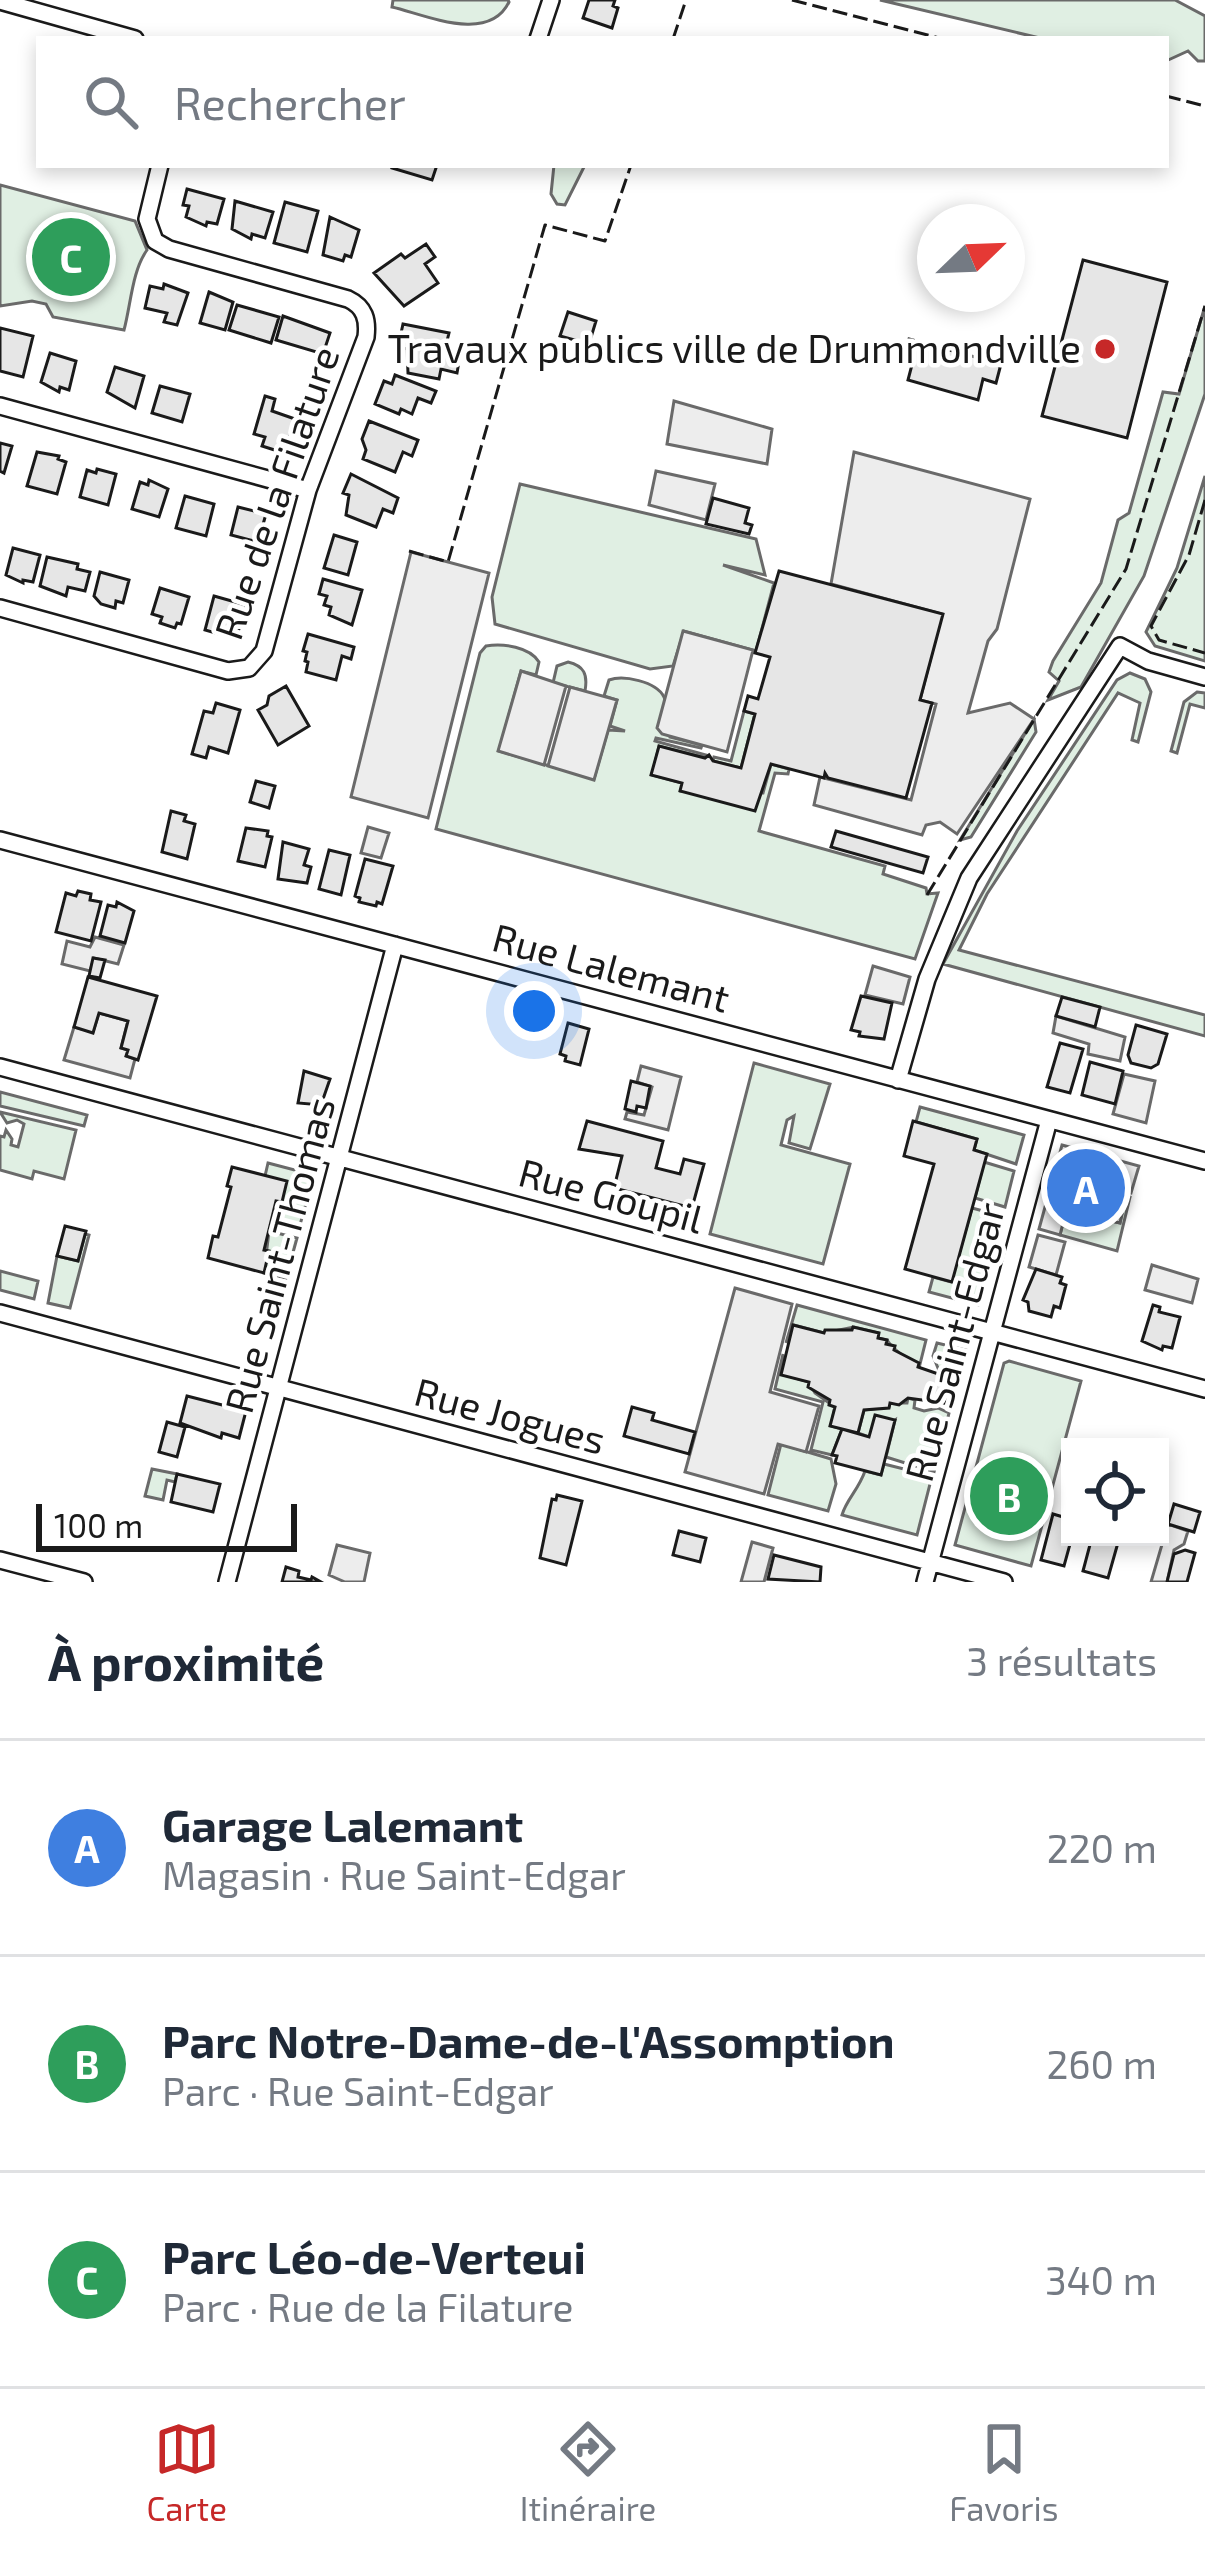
<!DOCTYPE html>
<html lang="fr">
<head>
<meta charset="utf-8">
<style>
  body { margin:0; font-family:"Exo 2",sans-serif; background:#f6f6f7; color:#1f2937 }
  .controls { position:absolute; right:36px; bottom:36px; display:grid; overflow:hidden; border-radius:0px; box-shadow:0 6px 18px #0003 }
  .controls button { width:108px; height:108px; display:grid; place-items:center; padding:0; border:0; border-bottom:3px solid #e0e1e3; background:#fff; color:#1f2937; font:60px sans-serif }
  .compass { position:absolute; left:917px; top:204px; width:108px; height:108px; border-radius:50%; background:#fff; box-shadow:0 6px 18px #0003; rotate:67deg }
  .scale { position:absolute; left:36px; bottom:30px; width:261px; box-sizing:border-box; padding-left:12px; border:6px solid #1a1a1a; border-top:0; font-size:33px; line-height:42px; white-space:nowrap; color:#1a1a1a; -webkit-text-stroke:9px #fff; paint-order:stroke }
  .you { position:absolute; left:534px; top:1011px; width:42px; height:42px; margin:-30px; border:9px solid #fff; border-radius:50%; background:#1a73e8; box-shadow:0 0 0 18px #1a73e833 }
  .badge { display:grid; place-items:center; width:78px; height:78px; border-radius:50%; background:#c62828; color:#fff; font-size:39px; font-weight:700 }
  .pin { position:absolute; translate:-50% -50%; border:6px solid #fff; box-shadow:0 3px 12px #0006 }
  .list { margin:0; padding:0; list-style:none }
  h2 { display:flex; justify-content:space-between; align-items:center; height:156px; margin:0; padding:0 48px; font-size:51px }
  h2 small { font-size:39px; font-weight:400; color:#747a83 }
  .list li { display:grid; grid-template-columns:78px 1fr auto; gap:36px; align-items:center; box-sizing:border-box; height:216px; padding:0 48px; border-top:3px solid #e0e1e3 }
  .list b { display:block; font-size:45px; white-space:nowrap }
  .list p { margin:0; font-size:39px; white-space:nowrap; color:#747a83 }
  .list em { font-size:39px; font-style:normal; color:#747a83 }
  .icon { flex:none; width:66px; height:66px; fill:none; stroke:currentColor; stroke-width:2; stroke-linecap:round; stroke-linejoin:round }
  .map { position:relative; flex:none; width:1205px; height:1582px; overflow:hidden }
  .search { position:absolute; background:#fff; box-shadow:0 6px 18px #0003; left:36px; right:36px; top:36px; height:132px; display:flex; align-items:center; gap:30px; box-sizing:border-box; padding:0 42px; border-radius:0px; color:#747a83; font-size:45px }
  .sheet { height:804px; background:#fff }
  nav { display:flex; justify-content:space-around; align-items:center; box-sizing:border-box; height:168px; border-top:3px solid #e0e1e3; background:#fff; font-size:33px; color:#747a83 }
  nav a { display:grid; justify-items:center; gap:6px }
  nav .on { color:#c62828 }
  .map>svg:first-child { display:block }
  .green { fill:#e0efe3; stroke:#6a6a6a; stroke-width:3 }
  .parking { fill:#ededed; stroke:#6a6a6a; stroke-width:3 }
  .building { fill:#e6e6e6; stroke:#1a1a1a; stroke-width:3 }
  .lines { fill:none; stroke-linecap:round; stroke-linejoin:round }
  .minor-casing { stroke:#1a1a1a; stroke-width:20 }
  .minor { stroke:#fff; stroke-width:15 }
  .fence { stroke:#1a1a1a; stroke-width:3; stroke-dasharray:15 6; stroke-linecap:butt }
  .poi-dot { fill:#c62828; stroke:#fff; stroke-width:4.5 }
  .labels { text-anchor:middle; stroke-width:9; stroke-linejoin:round; paint-order:stroke }
  .poi-label { font-size:39px; fill:#1a1a1a; stroke:#fff; text-anchor:end }
  .street-label { font-size:39px; fill:#1a1a1a; stroke:#fff }
</style>
</head>
<body>
<div class="map">
<svg width="1205" height="1582" viewBox="0 0 1205 1582">
  <rect width="100%" height="100%" fill="#fff"/>
  <path class="green" d="M 393,0 L 508,0 L 509,2 C 489,44 426,15 392,7 Z
    M 880,0 L 1175,0 L 1205,16 L 1205,61 L 1198,61 L 1188,51 L 1166,61 L 1166,39 L 1044,39 Z
    M 554,165 L 585,165 L 565,205 L 557,204 L 551,194 Z
    M 0,185 L 135,221 L 147,250 C 132,271 131,304 124,330 L 53,317 L 46,304 L 32,301 L 0,306 Z
    M 1205,306 L 1205,394 L 1144,576 L 1081,687 L 1048,700 L 1059,681 L 1049,672 L 1053,661 L 1101,583 L 1118,520 L 1129,513 L 1163,392 L 1179,394 Z
    M 1205,476 L 1205,661 L 1155,646 L 1146,632 L 1177,568 Z
    M 520,484 L 756,539 L 765,575 L 723,565 L 774,583 L 756,651 L 684,631 L 673,666 L 650,669 L 495,624 L 492,597 Z
    M 486,646 C 503,643 530,647 539,662 L 536,675 L 521,671 L 499,751 L 594,779 L 608,730 L 625,731 L 610,726 L 617,700 L 604,696 L 609,680 C 623,675 656,681 664,697 C 668,706 668,726 670,737 L 702,745 L 701,748 L 656,738 L 655,741 L 706,755 L 705,758 L 659,746 L 652,775 L 682,783 L 681,791 L 763,793 L 771,764 L 789,769 L 788,774 L 775,773 L 759,831 L 885,866 L 883,874 L 926,888 L 927,894 L 938,893 L 915,959 L 436,829 L 480,653 Z
    M 568,662 C 584,666 588,674 585,691 L 553,683 L 557,666 Z
    M 1130,673 L 1145,679 L 1151,692 L 1138,742 L 1132,740 L 1140,703 L 1118,693 L 987,894 L 959,950 L 1205,1015 L 1205,1036 L 943,964 L 1017,831 L 1117,680 Z
    M 1197,692 L 1205,693 L 1205,708 L 1190,704 L 1177,753 L 1171,751 L 1184,702 Z
    M 744,711 L 755,714 L 741,768 L 713,761 L 714,757 L 731,761 Z
    M 1034,719 L 1036,732 L 971,837 L 960,840 Z
    M 754,1063 L 830,1084 L 810,1149 L 789,1143 L 794,1116 L 787,1120 L 781,1145 L 850,1164 L 823,1264 L 710,1234 Z
    M 0,1092 L 87,1115 L 84,1126 L 0,1106 Z
    M 920,1107 L 1024,1135 L 1016,1164 L 974,1150 L 977,1139 L 916,1122 Z
    M 0,1112 L 76,1130 L 64,1179 L 34,1171 L 32,1179 L 0,1170 L 0,1136 L 4,1137 L 6,1130 L 12,1139 L 11,1145 L 18,1147 L 24,1124 L 17,1120 L 7,1123 Z
    M 984,1162 L 1014,1171 L 1005,1207 L 975,1198 Z
    M 268,1163 L 314,1175 L 298,1232 L 271,1225 L 276,1201 L 265,1176 Z
    M 1126,1195 L 1130,1197 L 1117,1251 L 1060,1235 L 1065,1215 L 1090,1222 L 1093,1217 L 1120,1223 Z
    M 972,1208 L 1002,1216 L 978,1305 L 929,1292 L 933,1277 L 951,1282 Z
    M 269,1231 L 297,1238 L 286,1278 L 264,1273 Z
    M 85,1234 L 89,1235 L 70,1308 L 48,1303 L 57,1256 L 78,1261 Z
    M 0,1271 L 38,1281 L 34,1299 L 0,1290 Z
    M 797,1305 L 926,1340 L 919,1368 C 907,1359 893,1350 887,1340 L 878,1338 L 878,1333 L 854,1327 L 824,1333 L 794,1325 L 786,1343 Z
    M 937,1343 L 966,1350 L 959,1377 L 940,1373 L 933,1356 Z
    M 783,1354 L 781,1374 L 809,1382 L 815,1393 L 835,1407 L 831,1426 L 842,1429 L 832,1455 L 811,1450 L 823,1402 L 775,1389 Z
    M 1009,1361 L 1081,1381 L 1031,1566 L 955,1545 L 1004,1363 Z
    M 908,1398 L 915,1400 L 914,1408 L 924,1411 L 938,1408 L 949,1413 L 934,1472 L 886,1457 L 895,1420 L 869,1437 L 858,1433 L 864,1410 L 889,1407 L 890,1403 L 907,1403 Z
    M 781,1444 L 831,1459 L 836,1484 L 828,1511 L 768,1495 Z
    M 884,1464 L 932,1476 L 917,1535 L 842,1515 C 846,1500 859,1489 865,1471 L 881,1475 Z
    M 152,1469 L 177,1474 L 175,1482 L 167,1480 L 163,1500 L 145,1496 Z"/>
  <path class="parking" d="M 674,401 L 772,429 L 767,464 L 667,444 Z
    M 854,452 L 1030,499 L 997,629 L 988,641 L 968,713 L 1010,703 L 1034,719 L 957,834 L 940,822 L 926,825 L 922,835 L 814,805 L 820,777 L 911,800 L 936,704 L 920,700 L 942,614 L 831,584 Z
    M 656,471 L 715,484 L 706,520 L 649,505 Z
    M 411,552 L 489,573 L 428,818 L 351,797 Z
    M 683,631 L 753,650 L 727,752 L 662,734 L 657,728 Z
    M 521,671 L 566,686 L 544,765 L 498,751 Z
    M 570,687 L 617,700 L 594,780 L 548,766 Z
    M 368,827 L 389,833 L 381,858 L 361,853 Z
    M 95,937 L 124,945 L 118,964 L 94,958 L 90,971 L 62,964 L 67,941 L 90,947 Z
    M 873,966 L 910,977 L 903,1004 L 865,995 Z
    M 99,1013 L 128,1021 L 121,1048 L 128,1050 L 127,1056 L 135,1059 L 130,1078 L 64,1060 L 74,1027 L 93,1032 Z
    M 1056,1016 L 1125,1037 L 1120,1061 L 1088,1054 L 1089,1044 L 1053,1033 Z
    M 641,1066 L 681,1077 L 668,1130 L 625,1119 L 627,1112 L 644,1115 L 652,1087 L 637,1082 Z
    M 1124,1074 L 1155,1081 L 1146,1123 L 1113,1114 Z
    M 1062,1145 L 1139,1166 L 1131,1193 L 1074,1179 L 1060,1235 L 1039,1229 Z
    M 1101,1187 L 1126,1195 L 1120,1223 L 1093,1217 Z
    M 1038,1235 L 1065,1242 L 1056,1275 L 1029,1267 Z
    M 1152,1265 L 1198,1279 L 1192,1303 L 1145,1290 Z
    M 735,1288 L 792,1304 L 770,1392 L 819,1406 L 806,1452 L 778,1444 L 764,1494 L 685,1472 Z
    M 1168,1524 L 1188,1531 L 1184,1544 L 1174,1550 L 1167,1582 L 1151,1582 Z
    M 752,1542 L 773,1548 L 764,1582 L 741,1582 Z
    M 337,1545 L 370,1553 L 364,1582 L 345,1582 L 329,1575 Z"/>
  <path class="building" d="M 589,0 L 615,0 L 613,6 L 618,8 L 612,28 L 583,18 Z
    M 393,165 L 437,165 L 432,180 L 392,168 Z
    M 187,189 L 224,199 L 217,224 L 207,222 L 206,226 L 186,217 L 189,206 L 183,205 Z
    M 235,201 L 273,212 L 265,238 L 252,234 L 251,239 L 232,229 Z
    M 285,202 L 318,211 L 307,252 L 274,243 Z
    M 330,217 L 359,230 L 351,257 L 345,255 L 343,261 L 323,255 Z
    M 426,244 L 435,257 L 425,264 L 438,283 L 404,306 L 374,273 L 401,254 L 405,258 Z
    M 1083,260 L 1167,282 L 1127,438 L 1042,416 Z
    M 164,284 L 188,293 L 177,325 L 164,322 L 167,313 L 145,308 L 150,286 L 163,289 Z
    M 209,292 L 233,302 L 225,330 L 200,323 Z
    M 237,305 L 279,317 L 271,343 L 229,330 Z
    M 568,312 L 596,321 L 589,344 L 560,336 Z
    M 283,316 L 330,333 L 323,354 L 276,340 Z
    M 403,324 L 449,333 L 444,353 L 460,356 L 457,373 L 441,369 L 439,379 L 408,373 L 407,349 L 398,347 Z
    M 0,328 L 33,336 L 23,377 L 0,371 Z
    M 909,339 L 1001,364 L 996,383 L 983,379 L 978,400 L 908,380 L 914,357 L 905,354 Z
    M 50,353 L 76,361 L 69,390 L 60,387 L 59,392 L 41,382 Z
    M 115,367 L 144,376 L 135,408 L 107,392 Z
    M 395,375 L 436,391 L 431,403 L 418,398 L 412,414 L 401,409 L 399,414 L 375,404 L 384,381 L 392,384 Z
    M 160,386 L 190,394 L 182,422 L 152,413 Z
    M 265,396 L 275,399 L 272,411 L 295,419 L 284,453 L 262,446 L 265,437 L 254,434 Z
    M 369,421 L 418,440 L 412,456 L 403,452 L 395,472 L 363,459 L 366,450 L 362,439 Z
    M 0,443 L 12,446 L 4,473 L 0,471 Z
    M 37,452 L 59,456 L 58,459 L 66,462 L 57,494 L 27,486 Z
    M 97,469 L 116,474 L 108,505 L 80,497 L 87,470 L 96,473 Z
    M 351,474 L 398,498 L 393,513 L 383,509 L 376,527 L 346,515 L 349,495 L 343,493 Z
    M 149,480 L 168,489 L 159,517 L 132,509 L 140,482 L 148,485 Z
    M 185,496 L 214,504 L 206,536 L 176,528 Z
    M 713,498 L 749,508 L 745,523 L 752,525 L 749,534 L 706,524 Z
    M 238,507 L 266,514 L 258,542 L 231,535 Z
    M 334,535 L 357,542 L 348,575 L 324,568 Z
    M 13,548 L 40,555 L 33,582 L 23,580 L 23,583 L 6,575 Z
    M 47,557 L 78,564 L 77,569 L 90,572 L 85,591 L 68,587 L 66,596 L 40,586 Z
    M 779,571 L 943,614 L 920,700 L 932,703 L 906,798 L 828,778 L 825,773 L 824,778 L 771,764 L 755,811 L 680,791 L 682,783 L 651,775 L 659,746 L 705,758 L 709,755 L 713,761 L 741,768 L 755,714 L 744,711 L 748,696 L 758,699 L 770,657 L 755,653 Z
    M 100,572 L 129,580 L 123,603 L 116,601 L 115,608 L 101,604 L 94,596 Z
    M 323,579 L 362,590 L 352,625 L 329,615 L 331,607 L 324,605 L 327,596 L 319,594 Z
    M 160,588 L 189,597 L 181,624 L 177,623 L 175,628 L 160,623 L 162,617 L 152,614 Z
    M 214,596 L 246,605 L 236,639 L 205,630 Z
    M 308,634 L 354,647 L 351,659 L 342,656 L 336,680 L 306,672 L 308,662 L 305,661 L 307,652 L 303,651 Z
    M 286,686 L 309,726 L 278,745 L 258,710 L 267,705 L 269,696 Z
    M 216,703 L 240,710 L 228,753 L 209,747 L 206,758 L 192,754 L 204,711 L 213,713 Z
    M 256,781 L 275,786 L 269,808 L 250,802 Z
    M 171,811 L 186,815 L 184,821 L 195,824 L 187,859 L 162,852 Z
    M 246,828 L 268,831 L 267,836 L 272,837 L 265,867 L 238,861 Z
    M 836,831 L 928,857 L 923,873 L 831,847 Z
    M 283,842 L 309,849 L 304,865 L 311,867 L 307,883 L 278,879 Z
    M 329,850 L 350,855 L 341,895 L 319,889 Z
    M 365,859 L 393,866 L 382,904 L 377,902 L 376,906 L 359,902 L 360,898 L 355,896 Z
    M 78,891 L 91,894 L 90,900 L 101,902 L 91,941 L 56,932 L 66,893 L 76,896 Z
    M 117,902 L 134,911 L 125,943 L 100,936 L 108,905 L 116,907 Z
    M 93,958 L 105,960 L 100,978 L 89,976 Z
    M 88,977 L 157,996 L 138,1060 L 126,1056 L 128,1050 L 121,1048 L 128,1021 L 99,1013 L 93,1033 L 74,1027 Z
    M 861,996 L 892,1003 L 884,1039 L 859,1036 L 860,1032 L 851,1030 Z
    M 1062,997 L 1100,1007 L 1095,1027 L 1056,1016 Z
    M 568,1023 L 589,1029 L 580,1065 L 565,1061 L 566,1056 L 560,1054 Z
    M 1136,1025 L 1167,1034 L 1158,1064 L 1151,1068 L 1131,1063 L 1128,1055 Z
    M 1060,1043 L 1083,1049 L 1070,1093 L 1047,1087 Z
    M 1090,1062 L 1123,1071 L 1115,1104 L 1082,1095 Z
    M 304,1071 L 330,1079 L 321,1105 L 298,1103 Z
    M 631,1081 L 650,1086 L 646,1108 L 637,1106 L 636,1112 L 625,1109 Z
    M 587,1121 L 663,1141 L 656,1168 L 680,1174 L 684,1159 L 704,1164 L 692,1208 L 614,1188 L 622,1156 L 579,1149 Z
    M 913,1121 L 977,1139 L 974,1150 L 987,1154 L 952,1282 L 905,1269 L 934,1164 L 904,1156 Z
    M 232,1167 L 287,1181 L 282,1202 L 276,1201 L 264,1250 L 269,1251 L 264,1273 L 208,1258 L 213,1236 L 218,1237 L 231,1187 L 227,1186 Z
    M 1076,1181 L 1101,1187 L 1093,1217 L 1069,1210 Z
    M 65,1226 L 86,1231 L 78,1261 L 57,1256 Z
    M 1036,1269 L 1062,1277 L 1060,1283 L 1066,1285 L 1060,1308 L 1054,1306 L 1051,1317 L 1029,1311 L 1028,1302 L 1023,1300 Z
    M 1153,1305 L 1160,1307 L 1159,1312 L 1180,1317 L 1172,1348 L 1163,1346 L 1162,1350 L 1142,1341 Z
    M 793,1325 L 824,1333 L 825,1330 L 852,1330 L 853,1327 L 879,1333 L 878,1338 L 887,1340 L 886,1344 L 895,1346 L 894,1350 L 919,1363 L 918,1367 L 950,1378 L 944,1403 L 908,1398 L 899,1405 L 890,1403 L 889,1408 L 864,1410 L 858,1433 L 830,1426 L 835,1407 L 829,1405 L 830,1400 L 808,1387 L 809,1382 L 781,1375 Z
    M 187,1396 L 246,1411 L 239,1438 L 222,1433 L 221,1438 L 180,1423 Z
    M 632,1407 L 654,1413 L 652,1420 L 695,1432 L 689,1454 L 624,1436 Z
    M 875,1415 L 895,1420 L 881,1475 L 835,1463 L 837,1456 L 832,1455 L 842,1429 L 869,1437 Z
    M 167,1422 L 185,1427 L 177,1457 L 159,1452 Z
    M 177,1474 L 220,1484 L 213,1512 L 171,1502 Z
    M 557,1495 L 582,1501 L 566,1565 L 540,1558 L 552,1499 L 556,1500 Z
    M 1174,1504 L 1200,1512 L 1194,1532 L 1168,1524 Z
    M 1053,1514 L 1070,1519 L 1072,1537 L 1064,1566 L 1041,1560 Z
    M 679,1531 L 706,1538 L 700,1562 L 673,1555 Z
    M 1092,1537 L 1119,1539 L 1108,1578 L 1083,1571 Z
    M 1185,1550 L 1195,1553 L 1187,1582 L 1167,1582 L 1174,1554 Z
    M 774,1555 L 821,1567 L 820,1582 L 768,1579 Z
    M 286,1567 L 299,1571 L 298,1577 L 311,1580 L 312,1577 L 321,1582 L 282,1582 Z"/>
  <g class="lines">
    <defs>
      <path id="minor" d="M 0,1 L 135,39
        M 538,39 L 551,0
        M 0,406 L 308,490
        M 0,608 L 228,671 L 249,668 L 264,651 L 308,490 L 366,337 C 368,320 365,307 348,299 L 169,249 L 155,241 L 147,219 L 160,165
        M 0,840 L 1205,1161
        M 0,1067 L 1205,1389
        M 898,1080 L 927,979 L 969,878 L 1120,646 L 1148,661 L 1205,677
        M 0,1313 L 1004,1582
        M 0,1560 L 84,1582
        M 227,1582 L 395,945
        M 925,1582 L 1049,1120"/>
    </defs>
    <use href="#minor" class="minor-casing"/>
    <use href="#minor" class="minor"/>
    <path class="fence" d="M 792,0 L 943,39
      M 673,39 L 686,0
      M 1166,96 L 1205,106
      M 1205,500 L 1189,555 L 1151,626 L 1159,640 L 1205,653
      M 409,551 L 448,562 L 545,225 L 605,241 L 631,165
      M 927,895 L 1126,569 L 1205,306"/>
  </g>
  <circle class="poi-dot" cx="1105" cy="349" r="12"/>
  <g class="labels">
    <g class="poi-label">
      <text x="1081" y="363">Travaux publics ville de Drummondville</text>
    </g>
    <g class="street-label">
      <text transform="translate(277 493) rotate(-71)" y="14">Rue de la Filature</text>
      <text transform="translate(611 968) rotate(15)" y="14">Rue Lalemant</text>
      <text transform="translate(611 1196) rotate(15)" y="14">Rue Goupil</text>
      <text transform="translate(280 1255) rotate(-75)" y="14">Rue Saint-Thomas</text>
      <text transform="translate(955 1342) rotate(-75)" y="14">Rue Saint-Edgar</text>
      <text transform="translate(510 1416) rotate(15)" y="14">Rue Jogues</text>
    </g>
  </g>
</svg>
<div class="controls">
<button><svg class="icon" aria-label="locate" viewBox="0 0 24 24"><circle cx="12" cy="12" r="6"/><path d="M12 2v4M12 18v4M2 12h4M18 12h4"/></svg></button>
</div>
<svg class="compass" viewBox="-18 -18 36 36"><path d="M0-13l5 13h-10z" fill="#e53935"/><path d="M0 13l5-13h-10z" fill="#747a83"/></svg>
<div class="scale">100 m</div>
<div class="you"></div>
<div class="pin badge" style="left:1086px;top:1188px;background:#3f7fe0">A</div>
<div class="pin badge" style="left:1009px;top:1496px;background:#2e9e5b">B</div>
<div class="pin badge" style="left:71px;top:257px;background:#2e9e5b">C</div>
<div class="search"><svg class="icon" aria-label="search" viewBox="0 0 24 24"><circle cx="10" cy="10" r="6"/><path d="M15 15l6 6"/></svg>Rechercher</div>
</div>
<section class="sheet">
<h2>À proximité<small>3 résultats</small></h2>
<ul class="list">
<li><span class="badge" style="background:#3f7fe0">A</span><div><b>Garage Lalemant</b><p>Magasin · Rue Saint-Edgar</p></div><em>220 m</em></li>
<li><span class="badge" style="background:#2e9e5b">B</span><div><b>Parc Notre-Dame-de-l'Assomption</b><p>Parc · Rue Saint-Edgar</p></div><em>260 m</em></li>
<li><span class="badge" style="background:#2e9e5b">C</span><div><b>Parc Léo-de-Verteui</b><p>Parc · Rue de la Filature</p></div><em>340 m</em></li>
</ul>
</section>
<nav>
<a class="on"><svg class="icon" aria-label="map" viewBox="0 0 24 24"><path d="M3 6l6-2 6 2 6-2v14l-6 2-6-2-6 2zM9 4v14M15 6v14"/></svg>Carte</a>
<a><svg class="icon" aria-label="directions" viewBox="0 0 24 24"><path d="M12 3l9 9-9 9-9-9zM9 14v-3h6M13 9l2 2-2 2"/></svg>Itinéraire</a>
<a><svg class="icon" aria-label="saved" viewBox="0 0 24 24"><path d="M7 4h10v16l-5-4-5 4z"/></svg>Favoris</a>
</nav>
</body>
</html>
